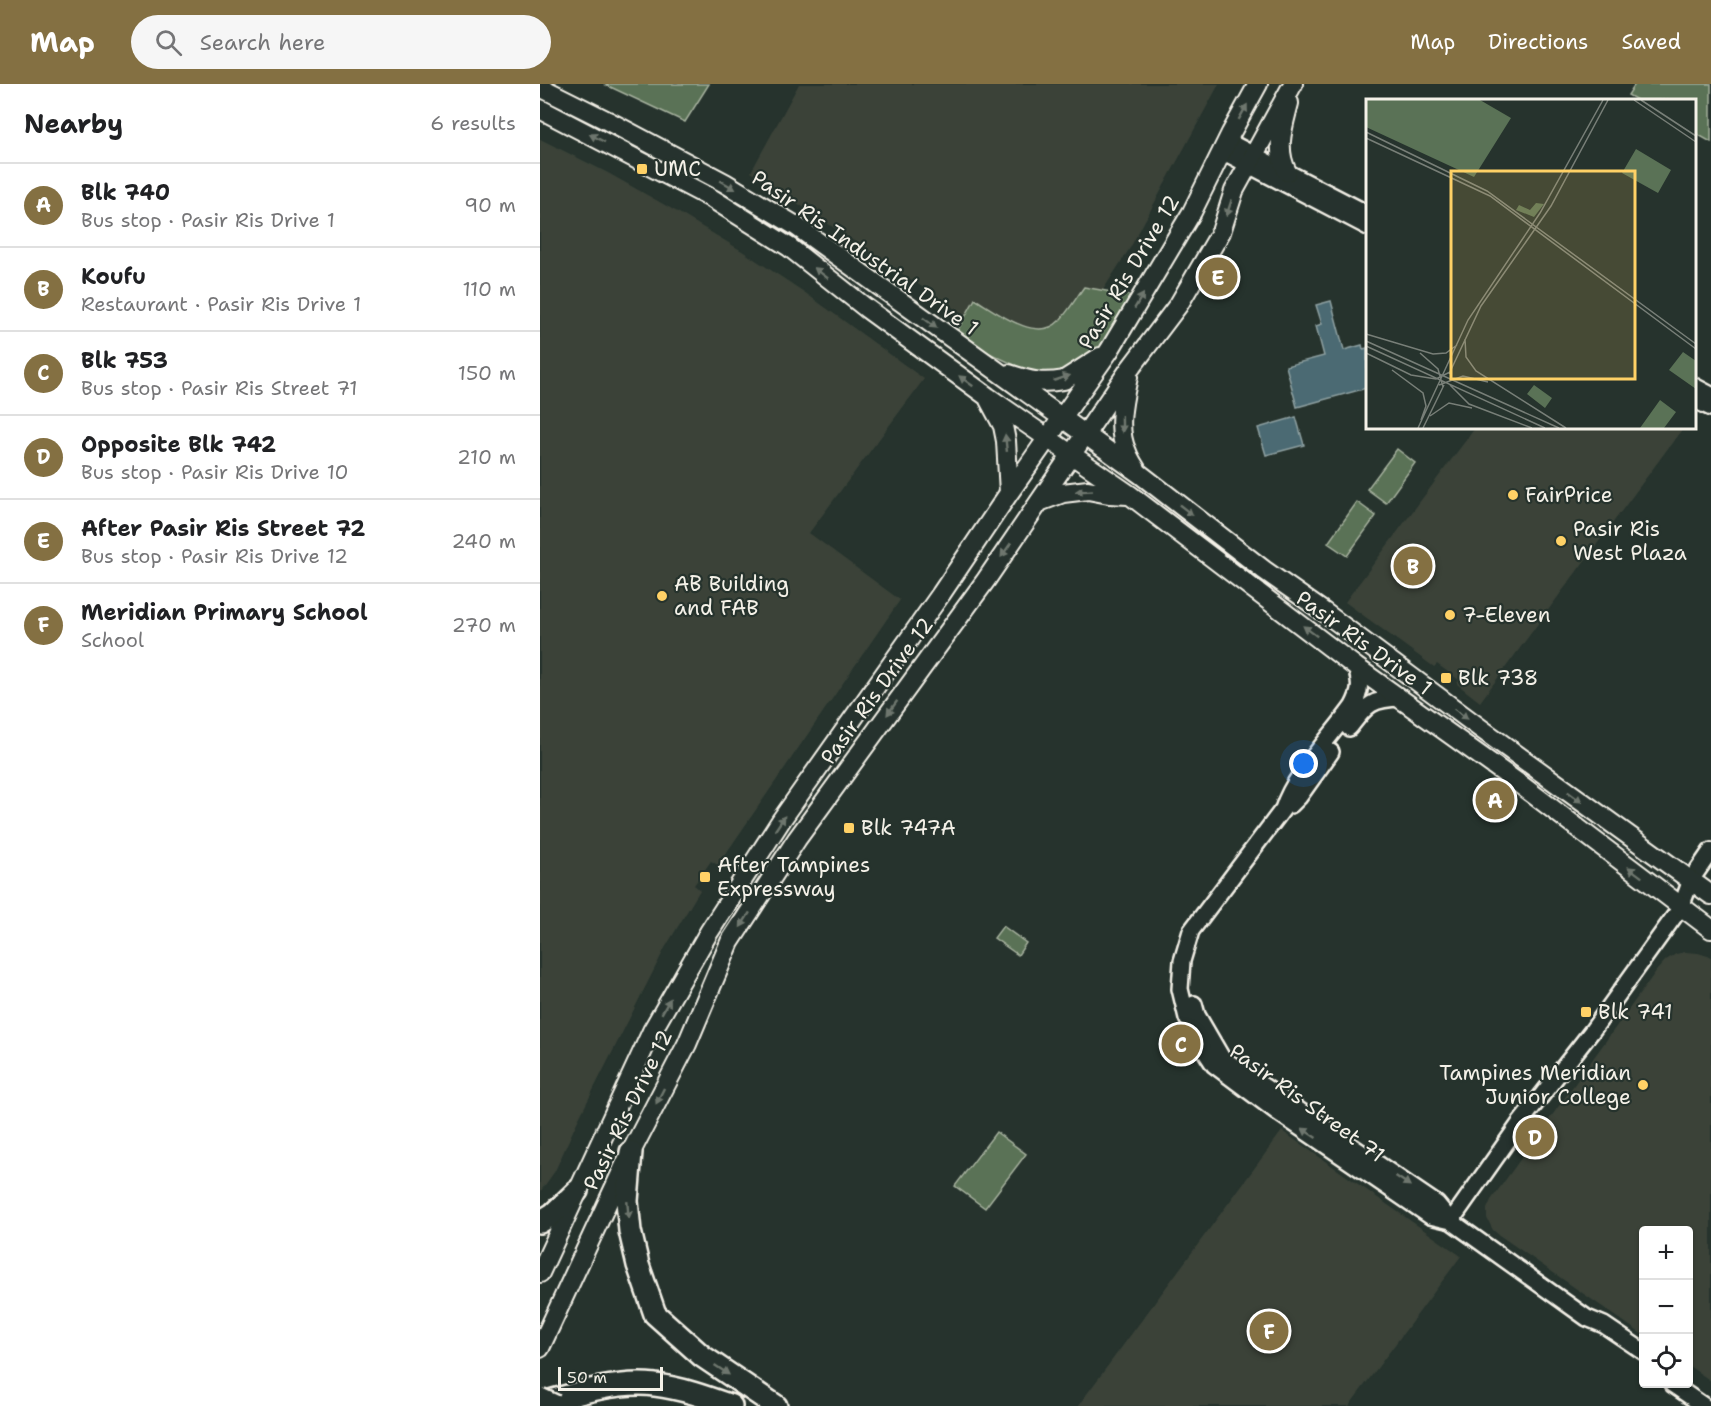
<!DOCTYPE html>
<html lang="en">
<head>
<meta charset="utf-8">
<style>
  body { margin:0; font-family:"Shantell Sans",sans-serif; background:#f6f6f6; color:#202124 }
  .controls { position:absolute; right:18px; bottom:18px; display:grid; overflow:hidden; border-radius:6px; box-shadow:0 2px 4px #0004 }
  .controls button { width:54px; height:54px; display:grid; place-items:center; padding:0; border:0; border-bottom:2px solid #e0e0e0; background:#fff; color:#202124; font:30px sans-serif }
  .scale { position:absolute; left:18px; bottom:15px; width:105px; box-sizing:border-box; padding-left:6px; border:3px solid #f4f1e8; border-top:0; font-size:16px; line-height:21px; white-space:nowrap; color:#f4f1e8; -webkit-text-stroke:4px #26332d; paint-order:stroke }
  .you { position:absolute; left:764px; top:680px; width:21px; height:21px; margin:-15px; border:4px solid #fff; border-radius:50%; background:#1a73e8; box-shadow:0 0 0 9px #1a73e833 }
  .badge { display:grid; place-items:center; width:39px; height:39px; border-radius:50%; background:#847042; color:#fff; font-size:20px; font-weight:700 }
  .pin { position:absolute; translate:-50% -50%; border:3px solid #fff; box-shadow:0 2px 6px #0006 }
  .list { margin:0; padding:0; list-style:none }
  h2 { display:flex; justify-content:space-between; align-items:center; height:78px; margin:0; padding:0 24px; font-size:26px }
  h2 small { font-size:20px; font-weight:400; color:#757577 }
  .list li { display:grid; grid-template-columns:39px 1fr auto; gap:18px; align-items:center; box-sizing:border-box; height:84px; padding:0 24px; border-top:2px solid #e0e0e0 }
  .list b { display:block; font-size:22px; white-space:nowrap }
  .list p { margin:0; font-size:20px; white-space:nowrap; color:#757577 }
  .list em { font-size:20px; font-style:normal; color:#757577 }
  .icon { flex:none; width:33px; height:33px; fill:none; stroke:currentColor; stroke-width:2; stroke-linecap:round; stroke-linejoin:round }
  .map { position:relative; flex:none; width:1171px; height:1322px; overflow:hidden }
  header { display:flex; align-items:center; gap:36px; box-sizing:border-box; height:84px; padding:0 30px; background:#847042; color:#fff }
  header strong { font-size:28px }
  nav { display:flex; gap:33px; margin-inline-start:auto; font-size:21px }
  .search { width:420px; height:54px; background:#f6f6f6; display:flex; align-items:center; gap:15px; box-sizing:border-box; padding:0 21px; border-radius:33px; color:#757577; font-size:22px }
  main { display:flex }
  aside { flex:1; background:#fff }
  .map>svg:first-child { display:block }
  .built { fill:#3b4339 }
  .green { fill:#5a7256; stroke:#a7b29f; stroke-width:1.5 }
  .water { fill:#4c6b73; stroke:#8fa1a2; stroke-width:1.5 }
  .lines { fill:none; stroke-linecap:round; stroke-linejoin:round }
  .minor-casing { stroke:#f4f1e8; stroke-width:20 }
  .major-casing { stroke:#f4f1e8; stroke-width:22 }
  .highway-casing { stroke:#f4f1e8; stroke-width:26 }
  .minor { stroke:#26332d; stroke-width:15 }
  .major { stroke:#26332d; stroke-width:18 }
  .highway { stroke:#26332d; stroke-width:21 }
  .highway-bridge-casing { stroke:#f4f1e8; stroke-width:26; stroke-linecap:butt }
  .highway-bridge { stroke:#26332d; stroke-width:21 }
  .oneway { fill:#6e766e }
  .poi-dot { fill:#ffd166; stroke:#26332d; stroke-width:2 }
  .labels { text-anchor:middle; stroke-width:4.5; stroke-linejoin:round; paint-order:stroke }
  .poi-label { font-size:21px; fill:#f4f1e8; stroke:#26332d; text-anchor:start }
  .street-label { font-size:21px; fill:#f4f1e8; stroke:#26332d }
  .inset-road { fill:none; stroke:#787f78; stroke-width:1.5 }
  .view { fill:#ffd166; fill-opacity:0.15; stroke:#ffd166; stroke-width:3 }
  .inset-edge { fill:none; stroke:#f4f1e8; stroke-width:3 }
</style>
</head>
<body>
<header>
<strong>Map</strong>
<div class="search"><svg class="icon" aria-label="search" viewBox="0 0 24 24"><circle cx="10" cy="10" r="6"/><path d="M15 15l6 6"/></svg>Search here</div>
<nav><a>Map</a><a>Directions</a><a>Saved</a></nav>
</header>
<main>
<aside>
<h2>Nearby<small>6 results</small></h2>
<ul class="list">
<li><span class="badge">A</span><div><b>Blk 740</b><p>Bus stop · Pasir Ris Drive 1</p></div><em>90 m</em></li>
<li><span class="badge">B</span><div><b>Koufu</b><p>Restaurant · Pasir Ris Drive 1</p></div><em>110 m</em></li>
<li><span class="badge">C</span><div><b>Blk 753</b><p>Bus stop · Pasir Ris Street 71</p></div><em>150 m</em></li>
<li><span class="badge">D</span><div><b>Opposite Blk 742</b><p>Bus stop · Pasir Ris Drive 10</p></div><em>210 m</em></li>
<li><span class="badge">E</span><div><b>After Pasir Ris Street 72</b><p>Bus stop · Pasir Ris Drive 12</p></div><em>240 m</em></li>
<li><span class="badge">F</span><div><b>Meridian Primary School</b><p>School</p></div><em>270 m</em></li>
</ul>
</aside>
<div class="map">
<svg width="1171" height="1322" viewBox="0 0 1171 1322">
  <rect width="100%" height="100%" fill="#26332d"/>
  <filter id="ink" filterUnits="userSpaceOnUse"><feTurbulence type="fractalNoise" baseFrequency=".0167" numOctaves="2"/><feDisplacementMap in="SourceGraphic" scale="12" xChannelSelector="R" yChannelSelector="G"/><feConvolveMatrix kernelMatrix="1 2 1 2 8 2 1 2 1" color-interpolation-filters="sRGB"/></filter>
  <g filter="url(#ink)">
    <path class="built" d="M 259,0 L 679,0 L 590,164 L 532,254 L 473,264 L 211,88 Z
      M 0,55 L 68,89 L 139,129 L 202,167 L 264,208 L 384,295 L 269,449 L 360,516 L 178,781 L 171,777 L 154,801 L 160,806 L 125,864 L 36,1040 L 15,1087 L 0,1108 Z
      M 935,344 L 1143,344 L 940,618 L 917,600 L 919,596 L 897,580 L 894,583 L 805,518 Z
      M 1145,868 L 1158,869 L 1171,873 L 1171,1297 L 1149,1282 L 1148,1146 L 1104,1146 L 1103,1251 L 959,1151 L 953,1146 L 947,1134 L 947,1125 L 951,1116 L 1117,886 L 1126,876 L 1136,870 Z
      M 742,1047 L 921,1172 L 809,1322 L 538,1322 Z"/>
    <path class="green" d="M 64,0 L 169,0 L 145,38 Z
      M 1095,0 L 1171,0 L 1171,58 L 1155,49 L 1154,16 L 1097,16 L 1088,11 Z
      M 544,203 L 594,212 L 561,267 L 526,290 L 496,291 L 445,267 L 416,249 L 435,215 C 455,227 497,260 519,237 C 528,228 536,214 544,203 Z
      M 857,365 L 875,379 L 846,419 L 827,405 Z
      M 817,418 L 836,432 L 807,472 L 788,459 Z
      M 463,842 L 486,859 L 478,871 L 454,854 Z
      M 456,1048 L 486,1070 L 445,1124 L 415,1102 Z"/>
    <path class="water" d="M 791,217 L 804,266 L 822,261 L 823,265 L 827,264 L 827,304 L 757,323 L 746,282 L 784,272 L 776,242 L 782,240 L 776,221 Z
      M 756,333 L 764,361 L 726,371 L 718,344 Z"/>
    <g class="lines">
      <defs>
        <path id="minor" d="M 687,57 L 828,130
          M 682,67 L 828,143
          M 1154,302 L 1171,311
          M 1154,316 L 1171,324
          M 816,583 C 821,600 821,607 813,622 C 791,653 754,690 743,725 L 651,847 L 642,877 L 640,905 L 647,934 L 659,958 L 674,981 L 737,1028 L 890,1132 L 911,1137
          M 809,644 C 827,621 830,615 861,614
          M 751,721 L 759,713 L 791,668
          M 654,920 L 657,931 L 682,974 L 897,1120 L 911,1137 L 1047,1234 L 1064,1241 L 1104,1268
          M 911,1137 L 980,1039 L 1052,947 L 1141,823 L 1151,796 L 1171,767
          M 1132,1300 L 1164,1322"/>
        <path id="major" d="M 0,3 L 68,37 L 185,99 L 256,142 L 600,390 L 724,486 L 784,528 L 940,644 L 1171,811
          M 0,25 L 171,114 L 249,163 L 326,224 L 448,313 L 590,411 L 816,583 L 981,701 L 1171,845
          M 747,88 C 735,65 743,43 749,19
          M 469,290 C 490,297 501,300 524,296 L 560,273
          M 588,293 C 583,317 576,346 587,368 C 589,374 593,380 596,385
          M 449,316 L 463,342 L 466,357 L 469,409
          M 499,418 L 523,409 L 548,406 L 569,410 L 588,411
          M 0,1189 L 112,947 L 169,848 L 242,735 L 401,510 L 469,409 L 569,267 L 652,128 L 691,49 L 718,0
          M 0,1264 L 91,1068 L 147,960 L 190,858 L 257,755 L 446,496 L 589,286 L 639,220 L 681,148 L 694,107 L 753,0"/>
        <path id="highway" d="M 91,1068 L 87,1117 L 90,1147 L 98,1181 L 115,1230 L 162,1272 L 236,1322
          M 0,1138 L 13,1130 L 37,1107
          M 0,1320 C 34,1310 79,1296 115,1301 C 141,1304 166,1313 191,1322"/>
      </defs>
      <use href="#minor" class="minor-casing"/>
      <use href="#major" class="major-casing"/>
      <use href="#highway" class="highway-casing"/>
      <use href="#minor" class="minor"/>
      <use href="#major" class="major"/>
      <use href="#highway" class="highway"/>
      <defs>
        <path id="highway-bridge" d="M 0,1315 L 15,1322"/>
      </defs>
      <use href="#highway-bridge" class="highway-bridge-casing"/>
      <use href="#highway-bridge" class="highway-bridge"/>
    </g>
    <defs><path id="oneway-solid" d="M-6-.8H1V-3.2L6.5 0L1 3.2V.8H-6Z" transform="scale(1.5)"/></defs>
    <g class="oneway">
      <use href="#oneway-solid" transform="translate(703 28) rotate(-61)"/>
      <use href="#oneway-solid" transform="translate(57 54) rotate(-152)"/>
      <use href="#oneway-solid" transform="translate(188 101) rotate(30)"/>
      <use href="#oneway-solid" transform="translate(689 124) rotate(108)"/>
      <use href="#oneway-solid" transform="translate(281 189) rotate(-142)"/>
      <use href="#oneway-solid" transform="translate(599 217) rotate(-59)"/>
      <use href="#oneway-solid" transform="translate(390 239) rotate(37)"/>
      <use href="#oneway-solid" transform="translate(522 294) rotate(-18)"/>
      <use href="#oneway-solid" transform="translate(426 297) rotate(-144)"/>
      <use href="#oneway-solid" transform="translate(582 340) rotate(89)"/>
      <use href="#oneway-solid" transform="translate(466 359) rotate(-96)"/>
      <use href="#oneway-solid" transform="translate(544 407) rotate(177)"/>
      <use href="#oneway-solid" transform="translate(646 426) rotate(38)"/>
      <use href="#oneway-solid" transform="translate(466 466) rotate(125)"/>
      <use href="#oneway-solid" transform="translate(770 547) rotate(-143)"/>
      <use href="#oneway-solid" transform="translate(352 624) rotate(126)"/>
      <use href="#oneway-solid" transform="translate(921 630) rotate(37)"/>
      <use href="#oneway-solid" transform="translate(1035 713) rotate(36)"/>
      <use href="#oneway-solid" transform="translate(240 739) rotate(-56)"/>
      <use href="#oneway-solid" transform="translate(1095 788) rotate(-143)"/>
      <use href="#oneway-solid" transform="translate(205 836) rotate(123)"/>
      <use href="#oneway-solid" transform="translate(126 922) rotate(-60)"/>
      <use href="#oneway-solid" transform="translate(120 1012) rotate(117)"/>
      <use href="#oneway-solid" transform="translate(769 1049) rotate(-146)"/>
      <use href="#oneway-solid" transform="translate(863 1097) rotate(34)"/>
      <use href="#oneway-solid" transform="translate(88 1126) rotate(85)"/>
      <use href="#oneway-solid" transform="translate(182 1286) rotate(34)"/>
    </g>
  </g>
  <g class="poi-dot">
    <rect x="96" y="79" width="12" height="12" rx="3"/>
    <circle cx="973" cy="411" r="6"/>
    <circle cx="1021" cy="457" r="6"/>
    <circle cx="122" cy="512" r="6"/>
    <circle cx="910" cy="531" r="6"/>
    <rect x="900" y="588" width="12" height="12" rx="3"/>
    <rect x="303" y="738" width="12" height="12" rx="3"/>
    <rect x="159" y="787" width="12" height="12" rx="3"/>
    <rect x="1040" y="922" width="12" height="12" rx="3"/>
    <circle cx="1103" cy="1001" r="6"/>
  </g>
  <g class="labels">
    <g class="poi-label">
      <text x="114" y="92">UMC</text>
      <text x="985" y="418">FairPrice</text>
      <text x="1033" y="452">Pasir Ris<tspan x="1033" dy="24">West Plaza</tspan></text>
      <text x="134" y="507">AB Building<tspan x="134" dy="24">and FAB</tspan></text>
      <text x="922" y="538">7-Eleven</text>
      <text x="918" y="601">Blk 738</text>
      <text x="321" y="751">Blk 747A</text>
      <text x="177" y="788">After Tampines<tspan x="177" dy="24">Expressway</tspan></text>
      <text x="1058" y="935">Blk 741</text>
      <text x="1091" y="996" text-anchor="end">Tampines Meridian<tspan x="1091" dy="24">Junior College</tspan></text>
    </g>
    <g class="street-label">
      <text transform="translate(325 169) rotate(35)" y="7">Pasir Ris Industrial Drive 1</text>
      <text transform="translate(589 188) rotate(-59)" y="7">Pasir Ris Drive 12</text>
      <text transform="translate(824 559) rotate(36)" y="7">Pasir Ris Drive 1</text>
      <text transform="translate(337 607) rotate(-54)" y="7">Pasir Ris Drive 12</text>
      <text transform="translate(767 1019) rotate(36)" y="7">Pasir Ris Street 71</text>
      <text transform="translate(88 1026) rotate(-64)" y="7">Pasir Ris Drive 12</text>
    </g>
  </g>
  <g transform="translate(826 15)">
    <rect width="330" height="330" fill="#26332d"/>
    <path d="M 0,1 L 114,1 L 145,19 L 108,78 L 0,28 ZM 270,50 L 305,71 L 292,94 L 256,74 ZM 170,104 L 178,105 L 168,118 L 150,111 L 153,106 L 164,111 ZM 317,253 L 330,262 L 330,290 L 303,271 ZM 168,286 L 186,299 L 179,309 L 161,295 ZM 294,301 L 310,313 L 298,329 L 274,329 Z" fill="#5a7256"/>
    <path class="inset-road" d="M 268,1 L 330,43M 275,1 L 330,37M 0,33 L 121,92 L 330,245M 0,39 L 124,97 L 330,250M 0,235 L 67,255 L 80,254 L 91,246M 99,240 L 100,258 L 110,272 L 200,329M 0,242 L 193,329M 0,247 L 179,329M 0,254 L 45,276 L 70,280 L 84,273M 54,254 L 72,270 L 77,288M 26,271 L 57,294 L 60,307 L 55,321M 83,275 L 115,207 L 185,107 L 242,1M 73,286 L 97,277 L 122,283M 84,286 L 103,305 L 166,329M 64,317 L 83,304 L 106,309M 52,329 L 102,221 L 174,114 L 237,1M 57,329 L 78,286"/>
    <path class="view" d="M 85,72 L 269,72 L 269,280 L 85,280 Z"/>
    <rect width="330" height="330" class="inset-edge"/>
  </g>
</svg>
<div class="controls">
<button>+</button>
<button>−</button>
<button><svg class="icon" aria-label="locate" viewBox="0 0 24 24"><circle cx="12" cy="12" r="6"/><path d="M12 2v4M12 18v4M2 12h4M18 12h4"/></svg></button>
</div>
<div class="scale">50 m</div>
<div class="you"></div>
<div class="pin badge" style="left:955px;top:716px">A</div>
<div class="pin badge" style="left:873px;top:482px">B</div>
<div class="pin badge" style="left:641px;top:960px">C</div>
<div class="pin badge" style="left:995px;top:1053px">D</div>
<div class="pin badge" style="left:678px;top:193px">E</div>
<div class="pin badge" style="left:729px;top:1247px">F</div>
</div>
</main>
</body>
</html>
